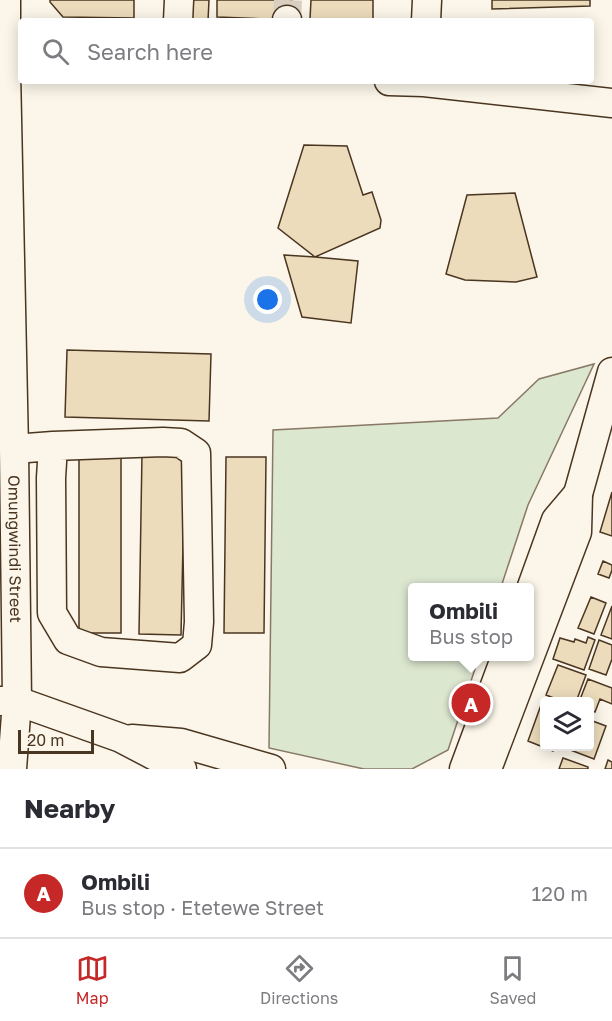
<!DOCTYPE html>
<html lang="en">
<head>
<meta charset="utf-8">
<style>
  body { margin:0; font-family:"Golos Text",sans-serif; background:#f2f2f3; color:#2b2b33 }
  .controls { position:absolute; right:18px; bottom:18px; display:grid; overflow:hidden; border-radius:6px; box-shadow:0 3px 15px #0003 }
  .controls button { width:54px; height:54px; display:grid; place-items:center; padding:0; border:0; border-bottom:2px solid #e1e1e2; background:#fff; color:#2b2b33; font:30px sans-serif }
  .scale { position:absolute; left:18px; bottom:15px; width:76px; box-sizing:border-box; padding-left:6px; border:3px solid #4a3520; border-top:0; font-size:16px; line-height:21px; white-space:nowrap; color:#4a3520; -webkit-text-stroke:4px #fbf6e9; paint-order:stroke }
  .you { position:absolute; left:268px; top:300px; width:21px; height:21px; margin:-15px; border:4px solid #fff; border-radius:50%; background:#1a73e8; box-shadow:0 0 0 9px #1a73e833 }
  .badge { display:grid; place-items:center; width:39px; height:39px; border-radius:50%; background:#c62828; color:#fff; font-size:20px; font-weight:700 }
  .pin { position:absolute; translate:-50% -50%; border:3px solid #fff; box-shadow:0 2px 6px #0006 }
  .popup { position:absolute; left:408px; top:583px; width:126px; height:78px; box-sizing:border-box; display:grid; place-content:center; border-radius:6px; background:#fff; filter:drop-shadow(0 2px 4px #0005); font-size:20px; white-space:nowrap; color:#7c7c81 }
  .popup b { font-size:22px; color:#2b2b33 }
  .popup::after { content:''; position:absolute; left:50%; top:100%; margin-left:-12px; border:12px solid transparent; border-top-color:#fff }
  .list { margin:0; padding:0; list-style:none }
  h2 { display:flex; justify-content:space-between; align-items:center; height:78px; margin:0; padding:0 24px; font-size:26px }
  h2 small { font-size:20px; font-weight:400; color:#7c7c81 }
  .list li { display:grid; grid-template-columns:39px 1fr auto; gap:18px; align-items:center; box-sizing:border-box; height:90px; padding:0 24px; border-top:2px solid #e1e1e2 }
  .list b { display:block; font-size:22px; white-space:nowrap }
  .list p { margin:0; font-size:20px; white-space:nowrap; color:#7c7c81 }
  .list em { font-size:20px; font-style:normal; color:#7c7c81 }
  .icon { flex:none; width:33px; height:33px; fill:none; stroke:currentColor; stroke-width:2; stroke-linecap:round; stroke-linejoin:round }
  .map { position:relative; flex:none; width:612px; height:769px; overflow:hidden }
  .search { position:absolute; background:#fff; box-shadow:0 3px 15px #0003; left:18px; right:18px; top:18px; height:66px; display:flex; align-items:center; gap:15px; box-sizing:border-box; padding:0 21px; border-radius:6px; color:#7c7c81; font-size:22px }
  .sheet { height:168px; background:#fff }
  nav { display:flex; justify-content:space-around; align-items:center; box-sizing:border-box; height:84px; border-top:2px solid #e1e1e2; background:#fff; font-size:16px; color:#7c7c81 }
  nav a { display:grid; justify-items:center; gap:3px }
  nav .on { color:#c62828 }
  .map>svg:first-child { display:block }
  .green { fill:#dce7d0; stroke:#887966; stroke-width:1.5 }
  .building { fill:#ecdcbc; stroke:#4a3520; stroke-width:1.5 }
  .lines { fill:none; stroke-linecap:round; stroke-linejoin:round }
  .minor-tunnel { stroke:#d8cfc1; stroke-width:28; stroke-dasharray:28 14; stroke-linecap:butt }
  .minor-casing { stroke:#4a3520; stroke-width:31 }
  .minor { stroke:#fbf6e9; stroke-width:28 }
  .labels { text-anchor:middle; stroke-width:4.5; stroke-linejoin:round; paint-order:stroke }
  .street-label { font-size:16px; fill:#4a3520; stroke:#fbf6e9 }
</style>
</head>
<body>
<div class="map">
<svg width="612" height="769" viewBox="0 0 612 769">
  <rect width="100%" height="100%" fill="#fbf6e9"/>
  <path class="green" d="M 594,364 L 528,505 L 501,587 L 412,588 L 412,656 L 479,657 L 448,750 L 412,769 L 364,769 L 269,748 L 273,430 L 498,418 L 539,379 Z"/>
  <path class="building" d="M 50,0 L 134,0 L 134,18 L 63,17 L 50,2 Z
    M 182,0 L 209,0 L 208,21 L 180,21 Z
    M 217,0 L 292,0 L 291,20 L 217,17 Z
    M 311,0 L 373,0 L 373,21 L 310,19 Z
    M 492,0 L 590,0 L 590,6 L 492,9 Z
    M 304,145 L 347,146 L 363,195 L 372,192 L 381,220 L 380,228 L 315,257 L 278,228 Z
    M 515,193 L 537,277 L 516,282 L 465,280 L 446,274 L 467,195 Z
    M 284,255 L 315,257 L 358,261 L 351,323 L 302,317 Z
    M 67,350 L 211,354 L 209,421 L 65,417 Z
    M 79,454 L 121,454 L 121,633 L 79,633 Z
    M 142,454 L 185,454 L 181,635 L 139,634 Z
    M 226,457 L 266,457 L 264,633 L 224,633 Z
    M 612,492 L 612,536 L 600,532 Z
    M 603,561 L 612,565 L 612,570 L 609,578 L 598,574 Z
    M 591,597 L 606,603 L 594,634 L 578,628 Z
    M 612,606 L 612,639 L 601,635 Z
    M 588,637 L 595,640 L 584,670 L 553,659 L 560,638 L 574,642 L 575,639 L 586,643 Z
    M 599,640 L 612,645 L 612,659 L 606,675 L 589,669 Z
    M 558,665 L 586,675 L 576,702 L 564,702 L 546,695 Z
    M 588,679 L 612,688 L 612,704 L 600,699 L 595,712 L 590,710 L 590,702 L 579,702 Z
    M 541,705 L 544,706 L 544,746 L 555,746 L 553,751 L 528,741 Z
    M 590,720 L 606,726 L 594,759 L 560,746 L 590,746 Z
    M 563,758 L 588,767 L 588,769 L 559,769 Z
    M 608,760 L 612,762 L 612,769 L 605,769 Z"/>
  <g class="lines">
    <path class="minor-tunnel" d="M 287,20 L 288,0"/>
    <defs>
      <g id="minor">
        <path id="s1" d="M 6,0 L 6,71 L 14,449 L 17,701 L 12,769"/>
        <path d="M 178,21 L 179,0"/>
        <path d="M 287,21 L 287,20"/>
        <path d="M 426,21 L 427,0"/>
        <path d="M 389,81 L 424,82 L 612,103"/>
        <path d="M 14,449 L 53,446 L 163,442 L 181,443 L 196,453 L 199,622 L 197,645 L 180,658 L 101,652 L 68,640 L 52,613 L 51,478 L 53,446"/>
        <path d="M 530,592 L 556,520 L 578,494"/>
        <path d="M 0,701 L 17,701 L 121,738 L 176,767 L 182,769"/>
        <path d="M 132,739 L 181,743 L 271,769"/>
        <path d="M 464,769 L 506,656"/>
        <path d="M 487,769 L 577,532 L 578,494 L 612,372"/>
      </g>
    </defs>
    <use href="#minor" class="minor-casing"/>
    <use href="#minor" class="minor"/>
  </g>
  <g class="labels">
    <g class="street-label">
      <text dy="6" stroke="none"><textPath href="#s1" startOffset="549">Omungwindi Street</textPath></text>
    </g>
  </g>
</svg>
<div class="controls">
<button><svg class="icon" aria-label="layers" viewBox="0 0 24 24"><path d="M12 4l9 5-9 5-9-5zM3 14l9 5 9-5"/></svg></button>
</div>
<div class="scale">20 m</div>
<div class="you"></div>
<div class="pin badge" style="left:471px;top:703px">A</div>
<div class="popup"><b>Ombili</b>Bus stop</div>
<div class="search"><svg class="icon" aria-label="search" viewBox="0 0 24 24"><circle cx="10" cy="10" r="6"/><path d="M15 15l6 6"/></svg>Search here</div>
</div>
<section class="sheet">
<h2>Nearby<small></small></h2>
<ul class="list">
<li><span class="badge">A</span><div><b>Ombili</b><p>Bus stop · Etetewe Street</p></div><em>120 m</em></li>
</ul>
</section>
<nav>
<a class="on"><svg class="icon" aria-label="map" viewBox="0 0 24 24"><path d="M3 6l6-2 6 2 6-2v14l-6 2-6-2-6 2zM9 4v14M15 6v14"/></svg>Map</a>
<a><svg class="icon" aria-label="directions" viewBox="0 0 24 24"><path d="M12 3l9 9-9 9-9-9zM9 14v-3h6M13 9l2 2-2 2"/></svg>Directions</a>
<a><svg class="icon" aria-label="saved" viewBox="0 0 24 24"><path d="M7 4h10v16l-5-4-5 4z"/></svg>Saved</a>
</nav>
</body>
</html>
